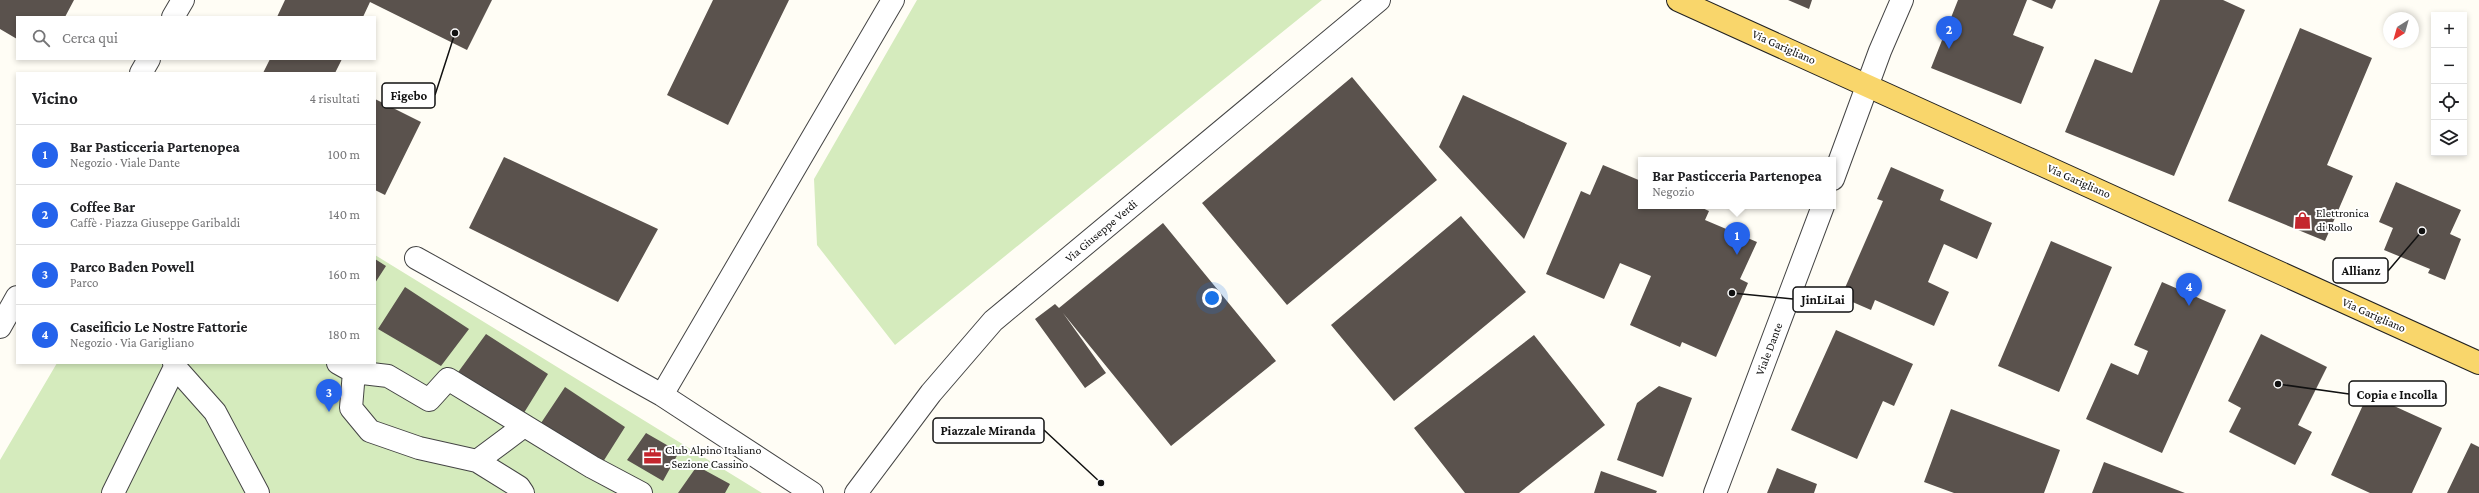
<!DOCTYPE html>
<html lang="it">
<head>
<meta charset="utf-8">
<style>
  body { margin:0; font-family:"Crimson Pro",serif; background:#f6f6f6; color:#202124 }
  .controls { position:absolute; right:12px; top:12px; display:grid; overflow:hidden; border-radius:0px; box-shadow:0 2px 6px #0003 }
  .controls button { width:36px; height:36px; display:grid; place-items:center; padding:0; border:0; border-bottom:1px solid #e0e0e0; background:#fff; color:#202124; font:20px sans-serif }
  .compass { position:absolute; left:2383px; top:12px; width:36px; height:36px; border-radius:50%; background:#fff; box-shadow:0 2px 6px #0003; rotate:217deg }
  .you { position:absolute; left:1212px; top:298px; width:14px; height:14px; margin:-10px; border:3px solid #fff; border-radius:50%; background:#1a73e8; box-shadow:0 0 0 6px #1a73e833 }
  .badge { display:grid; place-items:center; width:26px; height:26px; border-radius:50%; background:#2563eb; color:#fff; font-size:13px; font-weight:700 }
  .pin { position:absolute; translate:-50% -33px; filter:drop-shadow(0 1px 2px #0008) }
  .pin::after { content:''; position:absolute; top:21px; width:14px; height:12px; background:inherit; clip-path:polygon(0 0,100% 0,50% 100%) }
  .popup { position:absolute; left:1638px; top:157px; width:198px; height:52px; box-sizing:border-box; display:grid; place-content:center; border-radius:0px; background:#fff; filter:drop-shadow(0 1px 3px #0005); font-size:13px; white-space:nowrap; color:#757577 }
  .popup b { font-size:15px; color:#202124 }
  .popup::after { content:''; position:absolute; left:50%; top:100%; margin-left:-8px; border:8px solid transparent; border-top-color:#fff }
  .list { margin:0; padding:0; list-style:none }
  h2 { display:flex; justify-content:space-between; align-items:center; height:52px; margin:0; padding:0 16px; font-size:17px }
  h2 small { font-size:13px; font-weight:400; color:#757577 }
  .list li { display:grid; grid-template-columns:26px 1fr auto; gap:12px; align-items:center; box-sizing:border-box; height:60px; padding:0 16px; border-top:1px solid #e0e0e0 }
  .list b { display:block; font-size:15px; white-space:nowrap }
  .list p { margin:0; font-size:13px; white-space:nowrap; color:#757577 }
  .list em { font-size:13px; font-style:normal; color:#757577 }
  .icon { flex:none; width:22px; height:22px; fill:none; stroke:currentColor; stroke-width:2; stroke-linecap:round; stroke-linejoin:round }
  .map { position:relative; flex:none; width:2479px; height:493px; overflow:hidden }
  .search { position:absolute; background:#fff; box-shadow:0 2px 6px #0003; left:16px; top:16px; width:360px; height:44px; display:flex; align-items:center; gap:10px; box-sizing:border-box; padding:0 14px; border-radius:0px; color:#757577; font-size:15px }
  .panel { position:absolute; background:#fff; box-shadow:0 2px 6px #0003; left:16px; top:72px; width:360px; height:292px; border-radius:0px }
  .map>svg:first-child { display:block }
  .green { fill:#d5ebbd }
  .building { fill:#5a524d }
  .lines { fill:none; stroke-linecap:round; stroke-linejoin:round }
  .street-casing { stroke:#444; stroke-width:24 }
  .primary-casing { stroke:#222; stroke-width:24 }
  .street { stroke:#fff; stroke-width:22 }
  .primary { stroke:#f9d66b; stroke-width:22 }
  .labels { text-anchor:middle; stroke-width:4; stroke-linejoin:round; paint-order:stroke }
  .street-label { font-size:12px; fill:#111; stroke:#fff }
  .poi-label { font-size:12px; fill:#111; stroke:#fff; text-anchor:start }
  .leader { fill:none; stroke:#111; stroke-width:1.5 }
  .callout-dot { fill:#111; stroke:#fff; stroke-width:1.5 }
  .callout { fill:#fff; stroke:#111; stroke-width:1.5 }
  .callout-label { font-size:13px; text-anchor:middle; font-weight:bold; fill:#111 }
</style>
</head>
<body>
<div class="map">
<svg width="2479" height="493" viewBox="0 0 2479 493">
  <rect width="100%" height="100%" fill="#fffdf5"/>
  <path class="green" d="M 917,0 L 1322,0 L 895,345 L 817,245 L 814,179 Z
    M 375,255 L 762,493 L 0,493 L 0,460 L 57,363 L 375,363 Z"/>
  <path class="building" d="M 0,0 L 74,0 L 65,17 L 17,17 L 17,39 L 0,29 Z
    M 285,0 L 492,0 L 467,50 L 370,2 L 363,17 L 277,17 Z
    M 713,0 L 789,0 L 728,125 L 667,95 Z
    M 1788,0 L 1812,0 L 1809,9 Z
    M 1958,0 L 2027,0 L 2013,35 L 2044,47 L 2021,104 L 1931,68 Z
    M 2031,0 L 2056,0 L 2052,9 Z
    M 2160,0 L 2223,0 L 2245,10 L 2174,176 L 2065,132 L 2095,59 L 2132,73 Z
    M 2300,28 L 2372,58 L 2327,165 L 2353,176 L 2325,241 L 2228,201 Z
    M 270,59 L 342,59 L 335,73 L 263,73 Z
    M 1352,77 L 1437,180 L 1287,305 L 1202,203 Z
    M 1463,95 L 1567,143 L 1524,239 L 1439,147 Z
    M 375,99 L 421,122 L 385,195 L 375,190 Z
    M 504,157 L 658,229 L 618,302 L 469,228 Z
    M 1603,165 L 1641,181 L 1641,206 L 1698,206 L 1709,211 L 1705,220 L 1757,242 L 1740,279 L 1748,283 L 1716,357 L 1682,342 L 1680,347 L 1630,325 L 1651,276 L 1620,263 L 1604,299 L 1546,274 L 1581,191 L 1590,195 Z
    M 1891,167 L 1944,190 L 1940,200 L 1992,223 L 1977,259 L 1944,244 L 1928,282 L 1949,292 L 1934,326 L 1875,300 L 1871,310 L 1841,297 L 1883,201 L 1877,199 Z
    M 2396,182 L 2461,210 L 2450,234 L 2461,239 L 2445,280 L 2428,273 L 2430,269 L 2384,250 L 2393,228 L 2379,222 Z
    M 1461,216 L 1526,292 L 1394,401 L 1331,325 Z
    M 1163,223 L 1276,361 L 1171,446 L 1063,313 L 1106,373 L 1085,388 L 1035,319 L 1055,304 L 1059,308 Z
    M 2051,241 L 2112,267 L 2059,392 L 1998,366 Z
    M 375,259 L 386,266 L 375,283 Z
    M 2162,282 L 2226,310 L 2162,453 L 2086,419 L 2111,363 L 2138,375 L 2148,351 L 2134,345 Z
    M 405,287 L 469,329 L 441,366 L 378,329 Z
    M 1836,330 L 1913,364 L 1894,406 L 1883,401 L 1857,459 L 1791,430 Z
    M 486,334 L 548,374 L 522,416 L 456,375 Z
    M 2261,334 L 2327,367 L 2298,425 L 2312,432 L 2295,465 L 2229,432 L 2241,408 L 2228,401 Z
    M 1534,335 L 1605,425 L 1519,493 L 1465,493 L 1414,428 Z
    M 1659,386 L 1692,398 L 1663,477 L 1617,460 L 1637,403 Z
    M 565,387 L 625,427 L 601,465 L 539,426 Z
    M 2368,394 L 2442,428 L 2412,493 L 2370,493 L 2331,475 Z
    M 1951,409 L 2060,450 L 2044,493 L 1954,493 L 1924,482 Z
    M 646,433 L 679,452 L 663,481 L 627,460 Z
    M 2471,443 L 2479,447 L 2479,493 L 2447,493 Z
    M 2104,462 L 2185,493 L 2092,493 Z
    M 697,466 L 730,484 L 725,493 L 678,493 Z
    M 1777,468 L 1817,484 L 1814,493 L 1767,493 Z
    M 1601,471 L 1657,491 L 1656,493 L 1594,493 Z"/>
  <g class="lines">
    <defs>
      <path id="street" d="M 173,17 L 183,0
        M 141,73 L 149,59
        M 1833,179 L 1880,51 L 1902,0
        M 416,258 L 662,395 L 812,493
        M 0,327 L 17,297
        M 174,363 L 175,367 L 215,412 L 258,493
        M 338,363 L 354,372 L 351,408 L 370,431 L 419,448 L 477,461 L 519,487 L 523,493
        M 354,372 L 388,376 L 429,400 L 448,379 L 592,467 L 641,493
        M 662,395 L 893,0
        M 477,461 L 524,426
        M 113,493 L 175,367
        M 856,493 L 931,393 L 993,321 L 1379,0
        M 1715,493 L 1823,206"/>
      <path id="primary" d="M 1678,0 L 2479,363"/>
    </defs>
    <use href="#street" class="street-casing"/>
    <use href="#primary" class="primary-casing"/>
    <use href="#street" class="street"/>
    <use href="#primary" class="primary"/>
  </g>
  <defs>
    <symbol id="shop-bare" viewBox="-9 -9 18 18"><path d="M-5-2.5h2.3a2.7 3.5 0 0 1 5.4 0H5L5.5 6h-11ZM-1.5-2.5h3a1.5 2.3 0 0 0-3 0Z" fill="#c4262e" stroke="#fff" stroke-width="2.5" paint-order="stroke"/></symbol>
    <symbol id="office-bare" viewBox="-9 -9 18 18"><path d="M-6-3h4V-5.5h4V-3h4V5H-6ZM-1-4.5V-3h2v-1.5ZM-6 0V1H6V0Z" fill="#c4262e" stroke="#fff" stroke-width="2.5" paint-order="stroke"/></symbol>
  </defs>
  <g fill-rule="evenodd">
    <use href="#shop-bare" x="2290" y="208" width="25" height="25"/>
    <use href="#office-bare" x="640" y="444" width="25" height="25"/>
  </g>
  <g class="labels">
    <g class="street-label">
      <text transform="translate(1784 47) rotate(24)" y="4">Via Garigliano</text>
      <text transform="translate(2079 181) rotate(24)" y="4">Via Garigliano</text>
      <text transform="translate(1101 231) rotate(-40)" y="4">Via Giuseppe Verdi</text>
      <text transform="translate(2374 315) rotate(24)" y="4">Via Garigliano</text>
      <text transform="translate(1769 349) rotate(-69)" y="4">Viale Dante</text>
    </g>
    <g class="poi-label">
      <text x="2316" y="217">Elettronica<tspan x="2316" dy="14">di Rollo</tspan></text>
      <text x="665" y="454">Club Alpino Italiano<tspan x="665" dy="14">- Sezione Cassino</tspan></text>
    </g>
  </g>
  <path class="leader" d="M455 33L435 95M2422 231L2388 271M1732 293L1793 299M2278 384L2349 394M1101 483L1044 430"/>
  <g class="callout-dot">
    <circle cx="455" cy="33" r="4"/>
    <circle cx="2422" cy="231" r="4"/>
    <circle cx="1732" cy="293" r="4"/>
    <circle cx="2278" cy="384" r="4"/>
    <circle cx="1101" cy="483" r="4"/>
  </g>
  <g class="callout">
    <rect x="382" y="83" width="53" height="25" rx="4"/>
    <rect x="2333" y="258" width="55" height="25" rx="4"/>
    <rect x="1793" y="287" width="60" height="25" rx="4"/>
    <rect x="2349" y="381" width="97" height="25" rx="4"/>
    <rect x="933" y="418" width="111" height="25" rx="4"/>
  </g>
  <g class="callout-label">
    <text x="409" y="100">Figebo</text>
    <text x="2361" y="275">Allianz</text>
    <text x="1823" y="304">JinLiLai</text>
    <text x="2397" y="399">Copia e Incolla</text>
    <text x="988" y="435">Piazzale Miranda</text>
  </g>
</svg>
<div class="controls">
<button>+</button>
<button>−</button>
<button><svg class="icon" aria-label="locate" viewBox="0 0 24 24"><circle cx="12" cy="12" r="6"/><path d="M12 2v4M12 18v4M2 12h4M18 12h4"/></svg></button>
<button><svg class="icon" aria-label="layers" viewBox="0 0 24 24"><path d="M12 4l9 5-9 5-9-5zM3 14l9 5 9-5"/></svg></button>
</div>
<svg class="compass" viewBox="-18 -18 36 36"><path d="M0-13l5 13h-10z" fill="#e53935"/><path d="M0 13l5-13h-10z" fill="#757577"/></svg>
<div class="you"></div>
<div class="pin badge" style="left:1737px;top:255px">1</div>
<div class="popup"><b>Bar Pasticceria Partenopea</b>Negozio</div>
<div class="pin badge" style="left:1949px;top:49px">2</div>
<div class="pin badge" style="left:329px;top:412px">3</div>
<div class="pin badge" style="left:2189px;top:306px">4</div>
<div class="search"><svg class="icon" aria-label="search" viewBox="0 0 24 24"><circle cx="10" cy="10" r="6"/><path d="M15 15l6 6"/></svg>Cerca qui</div>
<section class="panel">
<h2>Vicino<small>4 risultati</small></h2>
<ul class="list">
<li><span class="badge">1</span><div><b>Bar Pasticceria Partenopea</b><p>Negozio · Viale Dante</p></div><em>100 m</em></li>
<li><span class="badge">2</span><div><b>Coffee Bar</b><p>Caffè · Piazza Giuseppe Garibaldi</p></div><em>140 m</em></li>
<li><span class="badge">3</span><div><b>Parco Baden Powell</b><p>Parco</p></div><em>160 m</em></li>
<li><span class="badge">4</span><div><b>Caseificio Le Nostre Fattorie</b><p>Negozio · Via Garigliano</p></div><em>180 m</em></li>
</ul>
</section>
</div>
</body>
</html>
